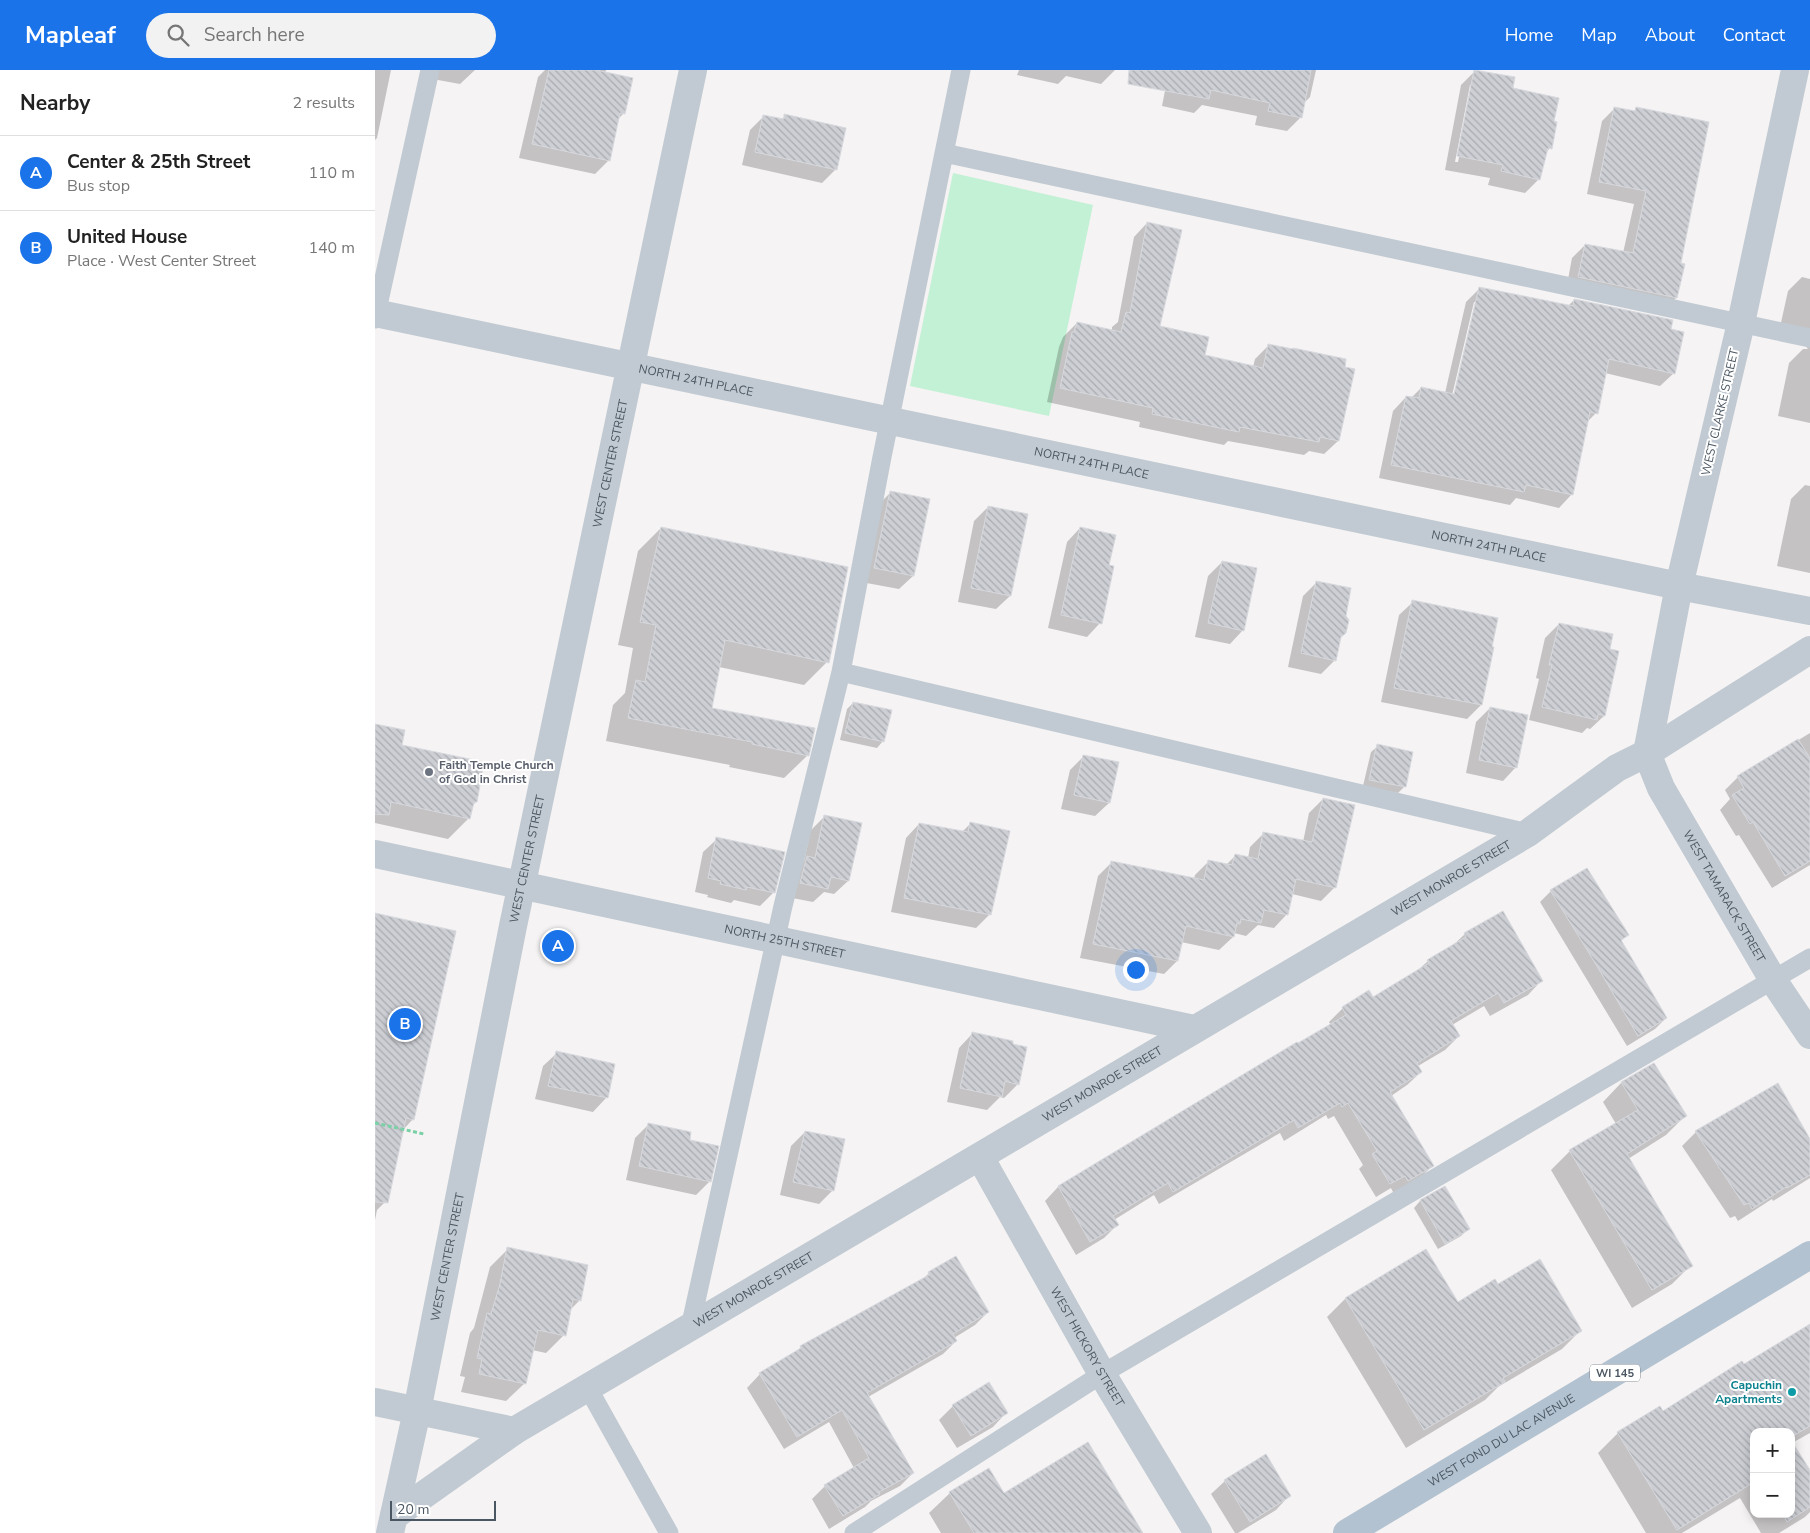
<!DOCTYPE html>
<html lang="en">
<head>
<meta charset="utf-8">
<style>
  body { margin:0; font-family:"Nunito Sans",sans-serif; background:#f2f2f2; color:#222 }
  .controls { position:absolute; right:15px; bottom:15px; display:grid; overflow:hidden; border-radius:10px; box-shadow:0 2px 12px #0003 }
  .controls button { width:45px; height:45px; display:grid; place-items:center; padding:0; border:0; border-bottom:1px solid #e0e0e0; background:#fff; color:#222; font:25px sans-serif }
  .scale { position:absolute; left:15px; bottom:12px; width:106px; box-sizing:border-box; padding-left:5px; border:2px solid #4a5661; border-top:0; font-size:14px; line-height:18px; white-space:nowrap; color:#4a5661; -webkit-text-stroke:4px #fff; paint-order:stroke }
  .you { position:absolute; left:760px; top:899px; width:18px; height:18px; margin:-12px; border:4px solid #fff; border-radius:50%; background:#1a73e8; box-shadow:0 0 0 8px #1a73e833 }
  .badge { display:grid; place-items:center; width:32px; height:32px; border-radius:50%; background:#1a73e8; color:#fff; font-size:16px; font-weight:700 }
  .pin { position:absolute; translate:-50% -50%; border:2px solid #fff; box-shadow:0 1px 5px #0006 }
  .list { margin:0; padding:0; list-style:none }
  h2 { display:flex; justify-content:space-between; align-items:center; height:65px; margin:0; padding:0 20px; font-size:21px }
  h2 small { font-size:16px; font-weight:400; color:#767676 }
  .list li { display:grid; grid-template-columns:32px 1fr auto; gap:15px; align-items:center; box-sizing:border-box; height:75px; padding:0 20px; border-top:1px solid #e0e0e0 }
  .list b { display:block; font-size:19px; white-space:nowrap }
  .list p { margin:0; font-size:16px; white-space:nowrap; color:#767676 }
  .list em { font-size:16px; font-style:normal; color:#767676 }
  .icon { flex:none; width:28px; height:28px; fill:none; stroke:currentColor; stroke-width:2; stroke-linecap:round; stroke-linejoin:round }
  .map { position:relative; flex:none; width:1435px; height:1463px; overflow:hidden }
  header { display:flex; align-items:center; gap:30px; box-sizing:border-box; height:70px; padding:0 25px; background:#1a73e8; color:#fff }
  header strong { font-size:24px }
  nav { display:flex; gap:28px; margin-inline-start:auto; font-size:18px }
  .search { width:350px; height:45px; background:#f2f2f2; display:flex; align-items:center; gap:12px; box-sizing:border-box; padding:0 18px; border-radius:28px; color:#767676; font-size:19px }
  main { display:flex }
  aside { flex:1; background:#fff }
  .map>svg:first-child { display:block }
  .garden { fill:#c3f1d5 }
  .shadow { fill:#0003; fill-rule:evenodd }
  .building { fill:url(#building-back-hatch); stroke:#d7d9de }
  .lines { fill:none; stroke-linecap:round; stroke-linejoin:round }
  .path { stroke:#7ad0a6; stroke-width:3; stroke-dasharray:4 2.5; stroke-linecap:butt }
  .service { stroke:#c1cad2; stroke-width:19 }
  .minor { stroke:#c1cad2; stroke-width:28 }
  .tertiary { stroke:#c1cad2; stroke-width:28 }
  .primary { stroke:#b3c2d1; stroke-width:28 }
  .worship-dot { fill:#6b7280; stroke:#fff; stroke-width:2 }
  .culture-dot { fill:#0f9aa8; stroke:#fff; stroke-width:2 }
  .labels { text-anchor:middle; stroke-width:4; stroke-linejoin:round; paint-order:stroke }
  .shield { fill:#fff; stroke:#808990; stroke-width:1 }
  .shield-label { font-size:11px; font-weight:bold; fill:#4a5661 }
  .street-label { font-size:12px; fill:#4a5661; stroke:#fff }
  .worship-label { font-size:12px; font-weight:bold; fill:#5b616d; stroke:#fff; text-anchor:start }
  .culture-label { font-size:12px; font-weight:bold; fill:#0d838f; stroke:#fff; text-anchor:end }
</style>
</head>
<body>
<header>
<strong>Mapleaf</strong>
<div class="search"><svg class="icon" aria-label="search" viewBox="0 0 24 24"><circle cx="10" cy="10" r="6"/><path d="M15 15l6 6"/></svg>Search here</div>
<nav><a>Home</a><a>Map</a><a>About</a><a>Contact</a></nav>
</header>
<main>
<aside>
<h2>Nearby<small>2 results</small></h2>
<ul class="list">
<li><span class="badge">A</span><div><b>Center &amp; 25th Street</b><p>Bus stop</p></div><em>110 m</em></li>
<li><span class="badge">B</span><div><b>United House</b><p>Place · West Center Street</p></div><em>140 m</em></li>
</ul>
</aside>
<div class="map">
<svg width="1435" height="1463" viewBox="0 0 1435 1463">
  <defs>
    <pattern id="building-back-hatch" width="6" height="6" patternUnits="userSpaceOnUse" patternTransform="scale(1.25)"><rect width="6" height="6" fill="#cdcfd5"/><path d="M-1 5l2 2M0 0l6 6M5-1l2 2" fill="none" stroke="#a8abb0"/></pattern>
  </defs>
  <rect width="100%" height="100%" fill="#f5f3f3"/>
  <path class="garden" d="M 578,103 L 718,135 L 674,346 L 535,316 Z"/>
  <path class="shadow" d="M 0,0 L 16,0 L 2,68 L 0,70 Z
    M 54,0 L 100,0 L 85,14 L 52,8 Z
    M 170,0 L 231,0 L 230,3 L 249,43 L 242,50 L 234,90 L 220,104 L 144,88 L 163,7 Z
    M 644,0 L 740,0 L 726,14 L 691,6 L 683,14 L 642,5 Z
    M 794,0 L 941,0 L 935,27 L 928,34 L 926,47 L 912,61 L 880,55 L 882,46 L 827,35 L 819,43 L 787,36 Z
    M 1100,1 L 1136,19 L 1177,52 L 1175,78 L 1170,84 L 1164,109 L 1150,123 L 1113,115 L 1115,108 L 1070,100 L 1086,15 ZM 1095,15 L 1098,15 L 1083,92 L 1080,92 Z
    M 1240,38 L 1258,42 L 1261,39 L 1304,194 L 1301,228 L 1288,240 L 1191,220 L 1197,188 L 1210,175 L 1248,183 L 1259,134 L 1212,124 L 1227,51 Z
    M 389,46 L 406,50 L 410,46 L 461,99 L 447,113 L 367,95 L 375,60 Z
    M 772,153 L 784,257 L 829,286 L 878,297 L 880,289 L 893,276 L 917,280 L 963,371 L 949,384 L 934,381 L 929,385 L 853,371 L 849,375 L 764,357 L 765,352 L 672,332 L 684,277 L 688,267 L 702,253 L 737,261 L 737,257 L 743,252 L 759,167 Z
    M 1427,207 L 1435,209 L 1435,353 L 1403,346 L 1414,293 L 1428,279 L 1433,279 L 1428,273 L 1403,266 L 1413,221 Z
    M 1104,219 L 1193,236 L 1199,230 L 1299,303 L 1285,316 L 1230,303 L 1221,343 L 1211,353 L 1197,424 L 1184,438 L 1141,428 L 1135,435 L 1004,408 L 1018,341 L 1031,327 L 1036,328 L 1046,318 L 1070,323 L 1091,232 ZM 1099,232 L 1102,232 L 1079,330 L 1076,330 Z
    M 1430,415 L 1435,416 L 1435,503 L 1402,496 L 1416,429 Z
    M 516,422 L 538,506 L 524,519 L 486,512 L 502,436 Z
    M 613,437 L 635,526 L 621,539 L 583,532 L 599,451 Z
    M 286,458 L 452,592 L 429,615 L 344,597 L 336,639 L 433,685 L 409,708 L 354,697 L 355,695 L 231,671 L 238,635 L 250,623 L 258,578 L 243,575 L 263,481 Z
    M 705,458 L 733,496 L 725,553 L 712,567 L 673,558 L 692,472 Z
    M 847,492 L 868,560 L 855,574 L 820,567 L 833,506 Z
    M 942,512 L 970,546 L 960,590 L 946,604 L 913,597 L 928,526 Z
    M 1038,532 L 1118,578 L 1106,635 L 1092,649 L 1006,632 L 1024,545 Z
    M 1184,554 L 1234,580 L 1229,646 L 1215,659 L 1212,658 L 1207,663 L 1154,650 L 1164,609 L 1161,608 L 1170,568 Z
    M 478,633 L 508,671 L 502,678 L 465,670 L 472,639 Z
    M 1115,638 L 1141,697 L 1128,711 L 1091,703 L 1101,652 Z
    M 0,655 L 101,732 L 97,736 L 94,748 L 73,769 L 0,753 Z
    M 1435,663 L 1435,795 L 1397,818 L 1364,765 L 1361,766 L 1345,740 L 1355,729 L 1350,720 L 1363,707 Z
    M 1003,676 L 1030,716 L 1023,723 L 988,716 L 996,682 Z
    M 709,686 L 734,733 L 720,746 L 686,739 L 695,700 Z
    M 948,729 L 960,817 L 946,831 L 917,824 L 912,844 L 899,858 L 883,855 L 871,866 L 859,863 L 858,867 L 844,880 L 806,872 L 802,891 L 789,904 L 705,888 L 723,806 L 737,792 L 819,809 L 820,805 L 834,791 L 851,795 L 861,785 L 873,788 L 875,777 L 889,763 L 928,772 L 934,743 Z
    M 449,747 L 485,754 L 473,811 L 459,824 L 449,822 L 438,832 L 412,827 L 419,802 L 429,791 L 436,760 Z
    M 544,754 L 587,762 L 595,754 L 615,844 L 601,858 L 516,842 L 531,768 Z
    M 342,769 L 399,822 L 385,836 L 359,830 L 356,833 L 332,827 L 333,825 L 320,822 L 328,782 Z
    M 1176,821 L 1252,865 L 1246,871 L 1291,948 L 1280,959 L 1252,976 L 1165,832 Z
    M 0,845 L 38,1049 L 27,1061 L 12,1130 L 2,1140 L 0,1150 Z
    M 1090,864 L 1166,911 L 1153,925 L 1115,946 L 1109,936 L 1077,955 L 1084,966 L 1070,980 L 1043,996 L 1046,1002 L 1032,1015 L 1016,1026 L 1057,1096 L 1044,1109 L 1019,1124 L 1016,1118 L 1001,1127 L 984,1099 L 988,1095 L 959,1046 L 953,1049 L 951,1045 L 909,1071 L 905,1063 L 784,1134 L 779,1125 L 739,1150 L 742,1155 L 729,1168 L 701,1185 L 670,1131 L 683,1117 L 922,974 L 923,975 L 956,955 L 954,952 L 968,938 L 993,922 L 997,928 L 1042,901 L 1053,891 L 1076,877 Z
    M 597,964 L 643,1014 L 629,1028 L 625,1027 L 612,1040 L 572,1032 L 584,978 Z
    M 182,983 L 239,995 L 231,1028 L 218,1042 L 160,1029 L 168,996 Z
    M 1279,994 L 1310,1046 L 1291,1065 L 1253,1089 L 1316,1195 L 1297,1214 L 1257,1238 L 1176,1100 L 1195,1081 L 1241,1054 L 1228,1032 L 1246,1013 Z
    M 274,1054 L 313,1071 L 335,1111 L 321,1125 L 251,1110 L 260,1068 Z
    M 430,1062 L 458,1120 L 444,1134 L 405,1125 L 416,1076 Z
    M 1321,1062 L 1435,1071 L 1435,1108 L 1398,1131 L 1397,1129 L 1363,1151 L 1360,1146 L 1355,1148 L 1307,1076 Z
    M 1069,1117 L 1093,1159 L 1086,1166 L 1063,1179 L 1039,1138 L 1045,1131 Z
    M 133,1179 L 205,1230 L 195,1240 L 189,1265 L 171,1283 L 157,1280 L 150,1313 L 131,1331 L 86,1322 L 90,1307 L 85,1306 L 95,1263 L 99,1258 L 115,1197 Z
    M 554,1203 L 613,1242 L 600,1255 L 579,1268 L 581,1271 L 568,1284 L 493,1327 L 538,1403 L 525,1416 L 496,1431 L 490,1437 L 454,1459 L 437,1429 L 450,1416 L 479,1398 L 454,1352 L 409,1379 L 372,1318 L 385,1304 L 418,1285 L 426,1277 L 547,1210 Z
    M 1122,1216 L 1205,1261 L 1187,1279 L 1123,1317 L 1110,1330 L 1031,1378 L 952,1247 L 971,1228 L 1082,1234 Z
    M 1435,1256 L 1435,1363 L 1417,1373 L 1435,1402 L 1435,1442 L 1430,1447 L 1404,1463 L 1386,1463 L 1365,1428 L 1307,1463 L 1271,1463 L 1223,1383 L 1243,1363 L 1287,1342 ZM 1379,1362 L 1416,1362 L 1416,1444 L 1379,1444 Z
    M 578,1336 L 631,1343 L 618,1357 L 582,1378 L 564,1350 Z
    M 850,1411 L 914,1426 L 901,1440 L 863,1463 L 860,1463 L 836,1424 Z
    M 575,1423 L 628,1425 L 766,1463 L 566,1463 L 554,1443 Z"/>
  <path class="building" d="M 174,0 L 221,0 L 258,8 L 250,44 L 245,43 L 235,91 L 157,74 Z
    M 754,0 L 936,0 L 927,48 L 893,41 L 895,33 L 836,20 L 834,29 L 753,14 Z
    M 1099,0 L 1140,7 L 1138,18 L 1184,28 L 1179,51 L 1182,52 L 1177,79 L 1173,78 L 1165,110 L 1126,101 L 1128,95 L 1082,86 Z
    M 1239,37 L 1260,41 L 1261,37 L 1334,52 L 1306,193 L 1310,194 L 1302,228 L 1203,207 L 1210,174 L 1258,183 L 1271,121 L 1224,112 Z
    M 409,44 L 471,58 L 462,100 L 380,82 L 388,45 L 409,49 Z
    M 772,152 L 807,160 L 785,256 L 834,267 L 830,285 L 888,298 L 893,274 L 918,279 L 918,278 L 971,289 L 970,297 L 980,299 L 964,371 L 945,367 L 944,372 L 865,357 L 864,362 L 777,344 L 778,338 L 685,318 L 697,262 L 699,262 L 702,252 L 746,262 L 751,242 L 755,243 Z
    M 1104,217 L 1198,236 L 1199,229 L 1298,250 L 1296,259 L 1309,262 L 1300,304 L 1234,289 L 1223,344 L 1215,342 L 1198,425 L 1151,415 L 1149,422 L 1016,395 L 1031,326 L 1044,328 L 1046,317 L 1079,324 Z
    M 515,421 L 555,429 L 539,506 L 499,498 Z
    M 613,436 L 653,444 L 636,526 L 596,518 Z
    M 286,457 L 473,497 L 454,593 L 350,570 L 337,638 L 440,658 L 434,686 L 377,674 L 377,672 L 253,648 L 261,610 L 270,612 L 281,555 L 265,552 Z
    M 705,457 L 741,465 L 734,495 L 739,496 L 727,554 L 686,545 Z
    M 847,491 L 882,498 L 869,561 L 833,553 Z
    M 941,511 L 976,518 L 971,546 L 974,550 L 971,563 L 966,567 L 961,591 L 926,583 Z
    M 1037,530 L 1123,548 L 1117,577 L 1119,577 L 1107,635 L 1019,618 Z
    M 1184,553 L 1238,564 L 1235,579 L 1244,581 L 1230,646 L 1223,644 L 1222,650 L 1167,637 L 1177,595 L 1174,595 Z
    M 478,632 L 517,640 L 509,672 L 470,663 Z
    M 1115,637 L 1153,645 L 1142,698 L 1104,690 Z
    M 0,654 L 30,660 L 27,675 L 109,692 L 102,732 L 99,732 L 95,749 L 16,732 L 14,745 L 0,744 Z
    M 1423,669 L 1435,688 L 1435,791 L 1410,806 L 1378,752 L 1375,754 L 1357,725 L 1369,718 L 1362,706 Z
    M 1002,674 L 1038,682 L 1031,717 L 994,710 Z
    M 708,685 L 744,692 L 735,733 L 699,725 Z
    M 948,728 L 980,735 L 961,818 L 921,809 L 913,845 L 889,840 L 886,853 L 866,849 L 865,854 L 862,853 L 859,867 L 811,856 L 803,891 L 718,874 L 736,791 L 829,810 L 833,790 L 857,795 L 860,784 L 883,789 L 888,762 L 937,772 Z
    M 449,745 L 487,753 L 474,811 L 456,807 L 453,819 L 425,813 L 432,786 L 440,788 Z
    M 595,752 L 635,761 L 616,845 L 529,828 L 544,753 L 593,762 Z
    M 341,767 L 410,782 L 400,823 L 372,817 L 371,820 L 345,814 L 346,811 L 333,808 Z
    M 1212,798 L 1254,865 L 1246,870 L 1292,948 L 1263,966 L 1222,896 L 1175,820 Z
    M 1128,841 L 1168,911 L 1129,933 L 1123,923 L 1076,951 L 1085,966 L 1042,993 L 1047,1002 L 1015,1022 L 1059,1096 L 1033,1111 L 1030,1106 L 1015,1114 L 997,1084 L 1002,1081 L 973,1033 L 967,1037 L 965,1033 L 923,1058 L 919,1050 L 798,1122 L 793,1113 L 738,1146 L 744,1155 L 715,1172 L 683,1116 L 922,972 L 923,973 L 971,945 L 967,937 L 994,920 L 998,927 L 1054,893 L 1052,890 L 1091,867 L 1089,863 Z
    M 0,843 L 81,861 L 39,1050 L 31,1048 L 13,1133 L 0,1132 Z
    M 597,962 L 638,971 L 638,974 L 652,977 L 644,1015 L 630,1011 L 627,1027 L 585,1018 Z
    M 181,981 L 240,994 L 233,1028 L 173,1016 Z
    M 1279,993 L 1312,1046 L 1252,1084 L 1318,1196 L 1277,1220 L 1194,1080 L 1263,1040 L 1246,1012 Z
    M 1403,1013 L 1435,1069 L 1435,1105 L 1412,1118 L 1411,1117 L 1377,1139 L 1374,1133 L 1369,1135 L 1320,1061 Z
    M 273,1053 L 316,1062 L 315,1070 L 344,1076 L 336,1112 L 264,1096 Z
    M 430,1061 L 470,1069 L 459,1121 L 418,1112 Z
    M 1070,1116 L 1095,1159 L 1070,1174 L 1045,1130 Z
    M 132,1177 L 213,1195 L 206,1231 L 198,1229 L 191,1266 L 163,1260 L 151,1314 L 104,1304 L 107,1289 L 102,1288 L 112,1243 L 116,1244 L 125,1214 Z
    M 1051,1179 L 1083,1232 L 1120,1209 L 1123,1214 L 1165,1189 L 1207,1261 L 1128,1308 L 1130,1312 L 1049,1360 L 970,1228 Z
    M 581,1186 L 614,1242 L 578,1264 L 582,1271 L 492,1323 L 539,1403 L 504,1422 L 505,1424 L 468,1446 L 449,1415 L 494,1388 L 467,1340 L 422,1367 L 384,1303 L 426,1278 L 425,1276 L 554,1205 L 553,1202 Z
    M 1435,1254 L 1435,1356 L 1416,1367 L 1416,1362 L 1379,1362 L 1379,1412 L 1302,1460 L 1242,1362 L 1285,1336 L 1288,1341 L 1367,1291 L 1369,1294 Z
    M 614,1312 L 633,1343 L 596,1366 L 577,1335 Z
    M 1416,1370 L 1435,1400 L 1435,1437 L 1412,1452 L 1408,1444 L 1416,1444 Z
    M 713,1372 L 768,1463 L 599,1463 L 574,1422 L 614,1398 L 629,1423 Z
    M 891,1384 L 916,1426 L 875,1452 L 849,1410 Z"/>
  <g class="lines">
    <path class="path" d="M 0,1053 L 49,1064"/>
    <path class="service" d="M 569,83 L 1435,268
      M 0,249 L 55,0
      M 466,602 L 1153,763
      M 315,1258 L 408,836 L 466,602 L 507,387 L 586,0
      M 213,1318 L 294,1463
      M 479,1463 L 727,1304 L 1435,888"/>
    <g class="minor">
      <path id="s1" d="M 1420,0 L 1366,253 L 1304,516 L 1272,683 L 1286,718 L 1398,910 L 1435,965"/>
      <path id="s2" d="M 0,243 L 1304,516 L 1435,541"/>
      <path id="s3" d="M 0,784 L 819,959"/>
      <path id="s4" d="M 605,1087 L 727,1304 L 823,1463"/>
      <path d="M 0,1332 L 139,1361"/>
      <path id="s5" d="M 19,1446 L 139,1361 L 1153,763 L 1242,698 L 1272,683 L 1435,580"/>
    </g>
    <path class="tertiary" id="s6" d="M 15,1463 L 42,1341 L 138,856 L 318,0"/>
    <path class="primary" id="s7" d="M 972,1463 L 1435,1185"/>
  </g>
  <circle class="worship-dot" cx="54" cy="702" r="5"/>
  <circle class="culture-dot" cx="1417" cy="1322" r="5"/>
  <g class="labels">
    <rect class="shield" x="1215" y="1294.5" width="50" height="17" rx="4"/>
    <g class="shield-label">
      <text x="1240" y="1307">WI 145</text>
    </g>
    <g class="street-label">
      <text dy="4" stroke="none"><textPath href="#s2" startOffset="328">NORTH 24TH PLACE</textPath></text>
      <text transform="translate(1345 342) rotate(-77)" y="4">WEST CLARKE STREET</text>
      <text dy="4" stroke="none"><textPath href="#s6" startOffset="1092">WEST CENTER STREET</textPath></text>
      <text dy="4" stroke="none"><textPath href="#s2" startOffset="732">NORTH 24TH PLACE</textPath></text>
      <text dy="4" stroke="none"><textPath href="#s2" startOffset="1138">NORTH 24TH PLACE</textPath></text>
      <text dy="4" stroke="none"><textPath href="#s6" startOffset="688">WEST CENTER STREET</textPath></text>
      <text dy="4" stroke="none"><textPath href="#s5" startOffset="1235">WEST MONROE STREET</textPath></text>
      <text dy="4" stroke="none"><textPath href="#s1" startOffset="862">WEST TAMARACK STREET</textPath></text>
      <text dy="4" stroke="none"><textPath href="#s3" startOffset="419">NORTH 25TH STREET</textPath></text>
      <text dy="4" stroke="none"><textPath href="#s5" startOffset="830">WEST MONROE STREET</textPath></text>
      <text dy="4" stroke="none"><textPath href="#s6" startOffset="282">WEST CENTER STREET</textPath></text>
      <text dy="4" stroke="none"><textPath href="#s5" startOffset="425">WEST MONROE STREET</textPath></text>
      <text dy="4" stroke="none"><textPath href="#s4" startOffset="218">WEST HICKORY STREET</textPath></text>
      <text dy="4" stroke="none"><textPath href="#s7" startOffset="180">WEST FOND DU LAC AVENUE</textPath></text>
    </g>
    <g class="worship-label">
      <text x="64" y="699">Faith Temple Church<tspan x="64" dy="14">of God in Christ</tspan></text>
    </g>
    <g class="culture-label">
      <text x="1407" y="1319">Capuchin<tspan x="1407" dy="14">Apartments</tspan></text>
    </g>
  </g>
</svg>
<div class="controls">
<button>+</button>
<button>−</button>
</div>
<div class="scale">20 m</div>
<div class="you"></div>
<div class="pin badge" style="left:183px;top:876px">A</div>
<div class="pin badge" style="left:30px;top:954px">B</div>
</div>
</main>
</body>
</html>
